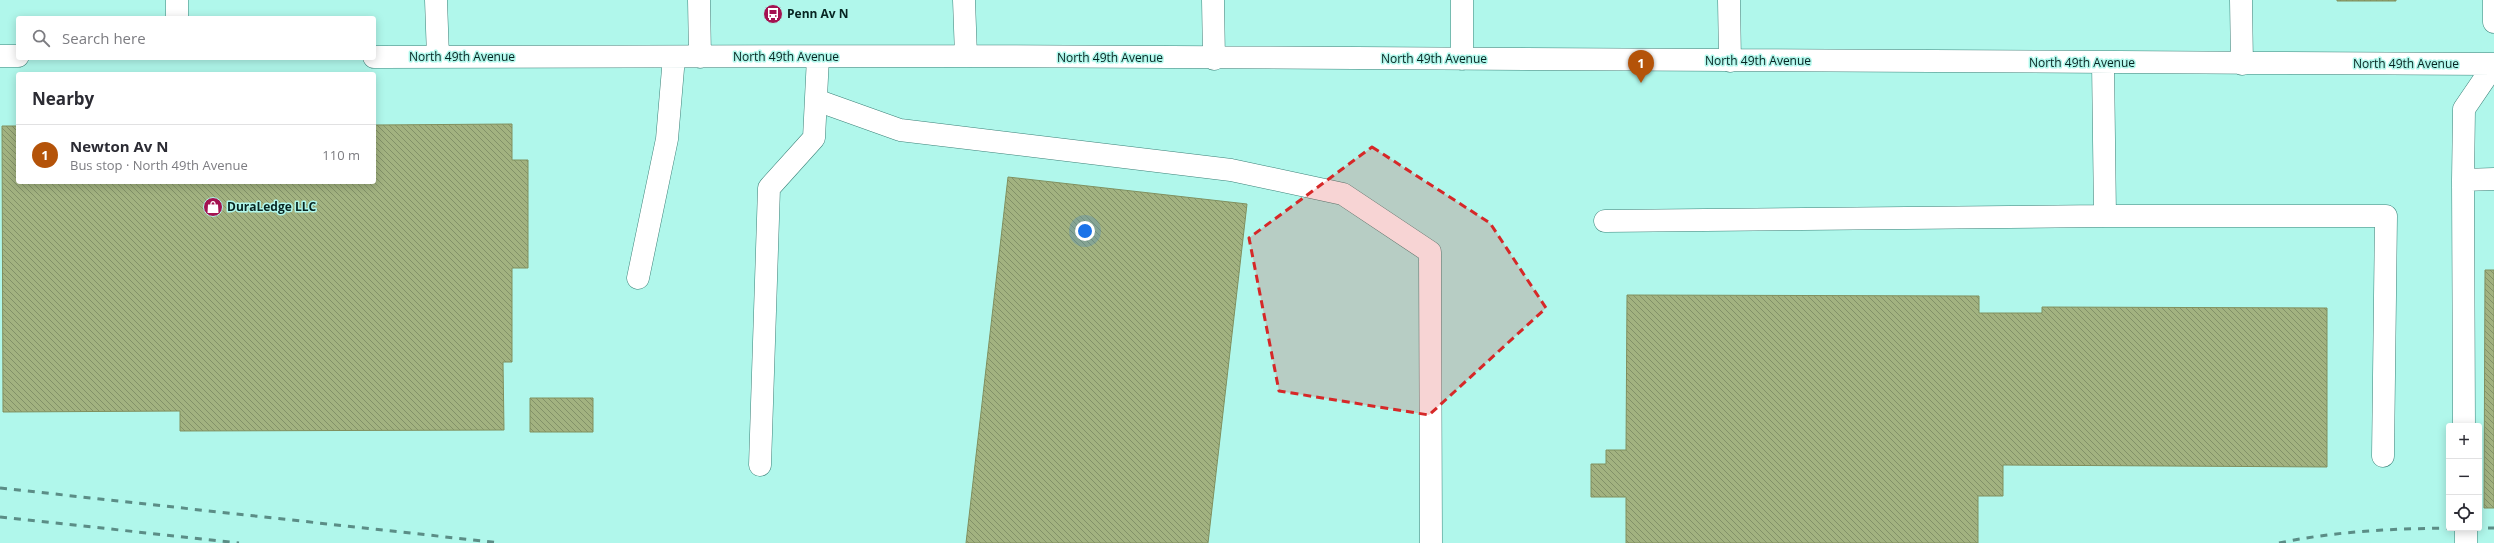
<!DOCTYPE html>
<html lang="en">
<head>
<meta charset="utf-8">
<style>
  body { margin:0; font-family:"Open Sans",sans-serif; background:#f7f7f7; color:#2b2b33 }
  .controls { position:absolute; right:12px; bottom:12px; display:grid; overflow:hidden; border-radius:4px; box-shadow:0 2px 10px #0003 }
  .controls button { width:36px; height:36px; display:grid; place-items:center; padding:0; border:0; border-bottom:1px solid #e1e1e2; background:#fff; color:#2b2b33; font:20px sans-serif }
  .you { position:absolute; left:1085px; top:231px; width:14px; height:14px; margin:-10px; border:3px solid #fff; border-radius:50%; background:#1a73e8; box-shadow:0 0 0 6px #1a73e833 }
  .badge { display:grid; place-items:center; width:26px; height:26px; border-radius:50%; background:#b45309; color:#fff; font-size:13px; font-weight:700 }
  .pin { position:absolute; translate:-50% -33px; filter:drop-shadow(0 1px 2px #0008) }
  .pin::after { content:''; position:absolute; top:21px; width:14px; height:12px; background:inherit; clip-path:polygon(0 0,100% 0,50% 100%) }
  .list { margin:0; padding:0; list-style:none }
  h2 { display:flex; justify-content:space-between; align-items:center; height:52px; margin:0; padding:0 16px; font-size:17px }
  h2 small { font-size:13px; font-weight:400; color:#7c7c81 }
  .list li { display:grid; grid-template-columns:26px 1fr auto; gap:12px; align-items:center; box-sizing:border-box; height:60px; padding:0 16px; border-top:1px solid #e1e1e2 }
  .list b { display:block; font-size:15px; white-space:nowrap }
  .list p { margin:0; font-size:13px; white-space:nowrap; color:#7c7c81 }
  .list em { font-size:13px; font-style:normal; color:#7c7c81 }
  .icon { flex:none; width:22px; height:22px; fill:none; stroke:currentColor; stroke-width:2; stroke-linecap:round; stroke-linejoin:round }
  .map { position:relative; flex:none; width:2494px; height:543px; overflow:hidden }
  .search { position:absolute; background:#fff; box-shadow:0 2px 10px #0003; left:16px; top:16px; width:360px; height:44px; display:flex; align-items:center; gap:10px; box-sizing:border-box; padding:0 14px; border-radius:4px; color:#7c7c81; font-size:15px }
  .panel { position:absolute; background:#fff; box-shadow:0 2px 10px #0003; left:16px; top:72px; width:360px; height:112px; border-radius:4px }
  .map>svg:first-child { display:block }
  .building { fill:url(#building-back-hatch); stroke:#80905f }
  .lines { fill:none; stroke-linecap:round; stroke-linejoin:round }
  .minor-casing { stroke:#3c8178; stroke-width:23 }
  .minor { stroke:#fff; stroke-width:22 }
  .rail { stroke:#5b8d86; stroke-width:3; stroke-dasharray:7 7; stroke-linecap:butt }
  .marked { fill:#d62828; fill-opacity:0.2; stroke:#d62828; stroke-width:3; stroke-dasharray:8 5; stroke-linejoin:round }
  .labels { text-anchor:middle; stroke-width:3; stroke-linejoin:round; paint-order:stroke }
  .poi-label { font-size:12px; font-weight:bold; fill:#072421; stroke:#b0f7eb; text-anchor:start }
  .street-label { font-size:12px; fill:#072421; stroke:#b0f7eb }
</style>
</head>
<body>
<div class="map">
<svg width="2494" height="543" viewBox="0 0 2494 543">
  <defs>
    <pattern id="building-back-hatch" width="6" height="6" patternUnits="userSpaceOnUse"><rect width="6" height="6" fill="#a2b280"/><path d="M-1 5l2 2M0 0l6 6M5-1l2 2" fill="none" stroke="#829168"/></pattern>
  </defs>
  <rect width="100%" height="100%" fill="#b0f7eb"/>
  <path class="building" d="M 2337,0 L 2396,0 L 2396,1 L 2337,1 Z
    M 512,124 L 512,160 L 528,160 L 528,268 L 512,268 L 512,362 L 503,362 L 504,430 L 180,431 L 180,411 L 3,412 L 2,126 L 18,126 L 18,182 L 374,182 L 374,125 Z
    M 1008,177 L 1247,204 L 1208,543 L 966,543 Z
    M 2485,270 L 2494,270 L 2494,508 L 2484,508 Z
    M 1627,295 L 1979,296 L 1979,313 L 2042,313 L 2042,307 L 2327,308 L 2327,467 L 2003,465 L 2003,496 L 1978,496 L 1978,543 L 1626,543 L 1626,497 L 1591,497 L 1591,464 L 1606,464 L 1606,450 L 1626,450 Z
    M 530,398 L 593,398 L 593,432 L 530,432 Z"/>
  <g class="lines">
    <defs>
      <path id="minor" d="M 177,0 L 177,18
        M 436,0 L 438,57
        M 699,0 L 700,57
        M 964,0 L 966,56
        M 1213,0 L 1214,59
        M 1462,0 L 1462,59
        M 1729,0 L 1730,61
        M 2241,0 L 2242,64
        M 2494,0 L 2494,22
        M 0,56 L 18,56
        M 374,57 L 966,56 L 2494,64
        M 2494,65 L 2464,109 L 2463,180 L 2494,179
        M 816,100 L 900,130 L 1231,170 L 1343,194 L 1430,252 L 1431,543
        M 2463,180 L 2464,426
        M 2105,216 L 2386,216 L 2383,456
        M 1605,221 L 2105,216 L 2103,63
        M 638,278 L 667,139 L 674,57
        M 760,465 L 769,188 L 814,138 L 818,57
        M 2466,528 L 2466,543"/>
    </defs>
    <use href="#minor" class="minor-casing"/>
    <use href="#minor" class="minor"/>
    <path class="rail" d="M 0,488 L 501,543
      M 0,517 L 239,543
      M 2279,543 C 2351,528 2421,528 2494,528"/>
  </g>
  <path class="marked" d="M 1372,147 L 1490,223 L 1546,308 L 1429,415 L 1279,391 L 1249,238 Z"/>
  <defs>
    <symbol id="bus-disc" viewBox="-11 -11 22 22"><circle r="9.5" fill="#a41251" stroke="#b0f7eb"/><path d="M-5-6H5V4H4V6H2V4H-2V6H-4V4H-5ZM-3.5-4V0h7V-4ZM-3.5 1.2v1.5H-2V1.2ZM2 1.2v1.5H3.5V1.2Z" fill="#fff"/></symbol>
    <symbol id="shop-disc" viewBox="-11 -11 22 22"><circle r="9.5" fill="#a41251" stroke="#b0f7eb"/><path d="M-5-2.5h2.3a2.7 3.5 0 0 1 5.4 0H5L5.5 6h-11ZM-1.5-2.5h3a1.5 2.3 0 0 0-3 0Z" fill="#fff"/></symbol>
  </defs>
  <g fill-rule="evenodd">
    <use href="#bus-disc" x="762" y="3" width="22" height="22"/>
    <use href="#shop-disc" x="202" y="196" width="22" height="22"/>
  </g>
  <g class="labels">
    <g class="poi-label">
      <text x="787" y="18">Penn Av N</text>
      <text x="227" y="211">DuraLedge LLC</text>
    </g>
    <g class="street-label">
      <text x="462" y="61">North 49th Avenue</text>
      <text x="786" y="61">North 49th Avenue</text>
      <text x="1110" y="62">North 49th Avenue</text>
      <text x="1434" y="63">North 49th Avenue</text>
      <text x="1758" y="65">North 49th Avenue</text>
      <text x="2082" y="67">North 49th Avenue</text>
      <text x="2406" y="68">North 49th Avenue</text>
    </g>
  </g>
</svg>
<div class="controls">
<button>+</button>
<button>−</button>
<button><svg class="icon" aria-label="locate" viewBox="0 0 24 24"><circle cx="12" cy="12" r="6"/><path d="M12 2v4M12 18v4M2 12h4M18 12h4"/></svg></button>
</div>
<div class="you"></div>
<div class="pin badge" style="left:1641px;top:83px">1</div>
<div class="search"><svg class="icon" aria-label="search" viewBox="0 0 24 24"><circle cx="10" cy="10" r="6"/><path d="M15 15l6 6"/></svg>Search here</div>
<section class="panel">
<h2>Nearby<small></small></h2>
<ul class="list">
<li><span class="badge">1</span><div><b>Newton Av N</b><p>Bus stop · North 49th Avenue</p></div><em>110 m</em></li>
</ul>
</section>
</div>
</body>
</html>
